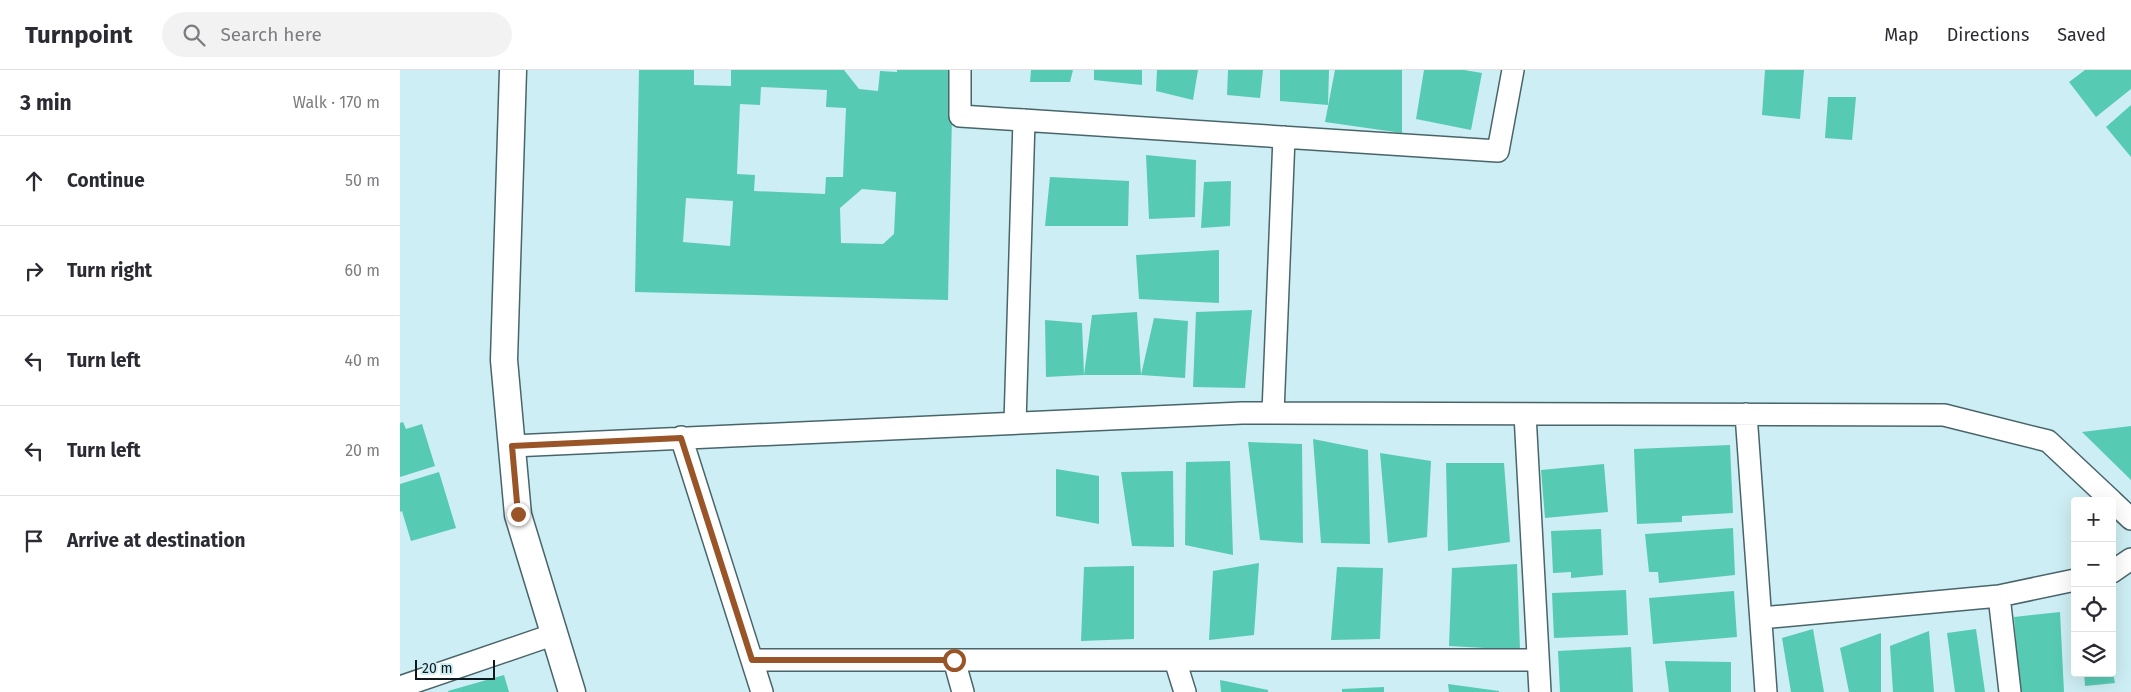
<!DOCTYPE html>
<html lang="en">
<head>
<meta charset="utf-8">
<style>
  body { margin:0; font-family:"Fira Sans",sans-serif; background:#f2f2f3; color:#2b2b33 }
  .controls { position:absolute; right:15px; bottom:15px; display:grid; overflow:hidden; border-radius:5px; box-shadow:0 5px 20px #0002 }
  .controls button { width:45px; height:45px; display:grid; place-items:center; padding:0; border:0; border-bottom:1px solid #e1e1e2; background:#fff; color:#2b2b33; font:25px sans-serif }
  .scale { position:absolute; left:15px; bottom:12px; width:80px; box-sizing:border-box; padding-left:5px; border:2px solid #0d191c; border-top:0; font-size:14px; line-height:18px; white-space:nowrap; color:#0d191c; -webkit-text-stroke:4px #cdeef4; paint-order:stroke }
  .stop { position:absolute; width:15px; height:15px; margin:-11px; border:4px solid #995527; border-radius:50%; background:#fff }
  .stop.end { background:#995527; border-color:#fff; box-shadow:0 1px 5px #0008 }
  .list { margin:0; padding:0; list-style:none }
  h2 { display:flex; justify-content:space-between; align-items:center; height:65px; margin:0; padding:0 20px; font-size:21px }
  h2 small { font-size:16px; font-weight:400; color:#7c7c81 }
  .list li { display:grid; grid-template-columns:32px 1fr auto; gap:15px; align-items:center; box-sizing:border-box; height:90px; padding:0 20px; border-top:1px solid #e1e1e2 }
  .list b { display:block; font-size:19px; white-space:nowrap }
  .list em { font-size:16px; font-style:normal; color:#7c7c81 }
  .icon { flex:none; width:28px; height:28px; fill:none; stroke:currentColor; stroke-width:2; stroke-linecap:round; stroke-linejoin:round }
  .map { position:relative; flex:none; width:1731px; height:622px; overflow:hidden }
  header { display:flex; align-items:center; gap:30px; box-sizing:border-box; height:70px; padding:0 25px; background:#fff; border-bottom:1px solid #e1e1e2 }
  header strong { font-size:24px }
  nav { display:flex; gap:28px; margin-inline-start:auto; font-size:18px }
  .search { width:350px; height:45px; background:#f2f2f3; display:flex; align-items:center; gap:12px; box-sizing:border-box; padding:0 18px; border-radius:28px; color:#7c7c81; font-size:19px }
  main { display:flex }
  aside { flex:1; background:#fff }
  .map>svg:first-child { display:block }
  .building { fill:#57cab4; fill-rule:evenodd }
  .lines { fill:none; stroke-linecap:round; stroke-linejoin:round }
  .minor-casing { stroke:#48656a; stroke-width:24 }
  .tertiary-casing { stroke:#48656a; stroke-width:29 }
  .minor { stroke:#fff; stroke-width:21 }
  .tertiary { stroke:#fff; stroke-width:26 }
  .route { stroke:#995527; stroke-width:6 }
</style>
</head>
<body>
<header>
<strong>Turnpoint</strong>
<div class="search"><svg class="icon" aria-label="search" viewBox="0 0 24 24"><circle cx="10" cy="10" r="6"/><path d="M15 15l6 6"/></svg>Search here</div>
<nav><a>Map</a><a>Directions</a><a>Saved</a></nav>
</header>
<main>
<aside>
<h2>3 min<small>Walk · 170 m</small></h2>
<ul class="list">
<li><svg class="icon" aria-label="ahead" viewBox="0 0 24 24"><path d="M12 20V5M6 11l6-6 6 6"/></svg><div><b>Continue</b></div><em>50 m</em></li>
<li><svg class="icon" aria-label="right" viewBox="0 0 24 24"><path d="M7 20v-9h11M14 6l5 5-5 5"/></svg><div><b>Turn right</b></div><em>60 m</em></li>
<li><svg class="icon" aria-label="left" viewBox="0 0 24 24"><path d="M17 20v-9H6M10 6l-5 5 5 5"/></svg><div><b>Turn left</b></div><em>40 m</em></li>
<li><svg class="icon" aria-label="left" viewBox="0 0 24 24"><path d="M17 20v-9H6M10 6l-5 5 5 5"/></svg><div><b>Turn left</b></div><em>20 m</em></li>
<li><svg class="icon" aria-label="arrive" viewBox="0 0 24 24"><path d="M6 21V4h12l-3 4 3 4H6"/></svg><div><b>Arrive at destination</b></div></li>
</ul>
</aside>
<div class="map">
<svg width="1731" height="622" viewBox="0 0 1731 622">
  <rect width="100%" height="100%" fill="#cdeef4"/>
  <path class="building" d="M 239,0 L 294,0 L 294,15 L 331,16 L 331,0 L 444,0 L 459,19 L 478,21 L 480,1 L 497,2 L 497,0 L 553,0 L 548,230 L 235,222 ZM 361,17 L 427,20 L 426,37 L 446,38 L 443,107 L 426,107 L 425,124 L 354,121 L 355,105 L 337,104 L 340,34 L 360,35 ZM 462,119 L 496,122 L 494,164 L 483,174 L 441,173 L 440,138 ZM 286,128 L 333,131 L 330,176 L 283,172 Z
    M 631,0 L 673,0 L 670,12 L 630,12 Z
    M 694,0 L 742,0 L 742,15 L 694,10 Z
    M 757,0 L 798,0 L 793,30 L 756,21 Z
    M 828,0 L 863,0 L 860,28 L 827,25 Z
    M 880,0 L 929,0 L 928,35 L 880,31 Z
    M 935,0 L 1002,0 L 1002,63 L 925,52 Z
    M 1024,0 L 1064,0 L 1082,3 L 1071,60 L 1016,49 Z
    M 1365,0 L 1404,0 L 1400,49 L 1362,45 Z
    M 1685,0 L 1731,0 L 1731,19 L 1696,47 L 1669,12 Z
    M 1428,27 L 1456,27 L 1452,70 L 1425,68 Z
    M 1731,35 L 1731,87 L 1706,57 Z
    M 746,85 L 796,90 L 795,147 L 749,149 Z
    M 650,107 L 729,111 L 728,156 L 645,156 Z
    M 831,111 L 830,156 L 801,158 L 804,112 Z
    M 819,180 L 819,233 L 739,229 L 736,185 Z
    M 852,240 L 845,318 L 793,317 L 796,242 Z
    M 737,242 L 741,305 L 684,305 L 692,245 Z
    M 754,248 L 788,251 L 785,308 L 741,305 Z
    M 645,250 L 682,253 L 684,305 L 646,307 Z
    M 3,352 L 6,359 L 22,354 L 35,396 L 0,407 L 0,353 Z
    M 1731,356 L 1731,410 L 1682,362 Z
    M 913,369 L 968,380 L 970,474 L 921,473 Z
    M 848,372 L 902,374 L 903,473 L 860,470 Z
    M 1330,375 L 1333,443 L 1282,446 L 1282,452 L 1237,454 L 1234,379 Z
    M 980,383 L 1031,391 L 1027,467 L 988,473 Z
    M 830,391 L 833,485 L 785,475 L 786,392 Z
    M 1046,393 L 1104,393 L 1110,472 L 1048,481 Z
    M 1204,394 L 1208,442 L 1145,448 L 1141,400 Z
    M 656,399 L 699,406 L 699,454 L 656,446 Z
    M 773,401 L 774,477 L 732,476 L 721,402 Z
    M 39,402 L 56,458 L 11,471 L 2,441 L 0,442 L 0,414 Z
    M 1333,458 L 1335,505 L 1259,513 L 1258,502 L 1249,502 L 1245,464 Z
    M 1201,459 L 1203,505 L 1171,508 L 1171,502 L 1153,503 L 1151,461 Z
    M 859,493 L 854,565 L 809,570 L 813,501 Z
    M 1117,494 L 1120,580 L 1049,576 L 1052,498 Z
    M 734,496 L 734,569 L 681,571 L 684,497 Z
    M 937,497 L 983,498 L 980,569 L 931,570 Z
    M 1226,520 L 1228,565 L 1154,568 L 1152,523 Z
    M 1334,521 L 1337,567 L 1253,574 L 1249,528 Z
    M 1660,542 L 1664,622 L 1620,622 L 1614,547 Z
    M 1413,559 L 1424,622 L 1391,622 L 1382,568 Z
    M 1576,559 L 1585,622 L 1555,622 L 1547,563 Z
    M 1529,561 L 1534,622 L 1493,622 L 1490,576 Z
    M 1481,563 L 1481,622 L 1449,622 L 1440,578 Z
    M 1231,577 L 1233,622 L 1160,622 L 1158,581 Z
    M 1265,591 L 1331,592 L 1331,622 L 1269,622 Z
    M 1684,603 L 1713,603 L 1715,613 L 1685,616 Z
    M 104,605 L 109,622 L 48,622 L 48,621 Z
    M 820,610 L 868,620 L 868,622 L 821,622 Z
    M 1048,614 L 1099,621 L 1099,622 L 1049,622 Z
    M 984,617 L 984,622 L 942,622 L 942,619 Z"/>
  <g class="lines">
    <defs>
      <path id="minor" d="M 560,0 L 560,46 L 1098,81 L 1113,0
        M 873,343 L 884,67
        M 1125,344 L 1140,622
        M 1346,344 L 1366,622
        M 615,353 L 624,50
        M 281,367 L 362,622
        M 112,376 L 842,343 L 1544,345 L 1648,371 L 1712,431
        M 1712,431 L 1731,449
        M 1712,502 L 1731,489
        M 1599,526 L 1610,622
        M 1361,548 L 1599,526 L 1675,510
        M 352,590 L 1138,590
        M 554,590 L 563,622
        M 775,590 L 785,622
        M 0,617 L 155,564"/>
      <path id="tertiary" d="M 113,0 L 104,290 L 118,445 L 172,622"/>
    </defs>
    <use href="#minor" class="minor-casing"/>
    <use href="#tertiary" class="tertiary-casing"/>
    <use href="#minor" class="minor"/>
    <use href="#tertiary" class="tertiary"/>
  </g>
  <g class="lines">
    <path class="route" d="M 118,444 L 112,376 L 281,368 L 352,590 L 554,590"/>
  </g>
</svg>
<div class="controls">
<button>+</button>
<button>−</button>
<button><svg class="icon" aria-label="locate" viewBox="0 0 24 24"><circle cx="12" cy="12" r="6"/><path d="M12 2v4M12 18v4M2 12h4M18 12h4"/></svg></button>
<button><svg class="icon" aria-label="layers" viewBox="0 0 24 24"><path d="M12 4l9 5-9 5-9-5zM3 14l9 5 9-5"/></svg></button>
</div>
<div class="scale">20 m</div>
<div class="stop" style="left:554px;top:590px"></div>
<div class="stop end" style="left:118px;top:444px"></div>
</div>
</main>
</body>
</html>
